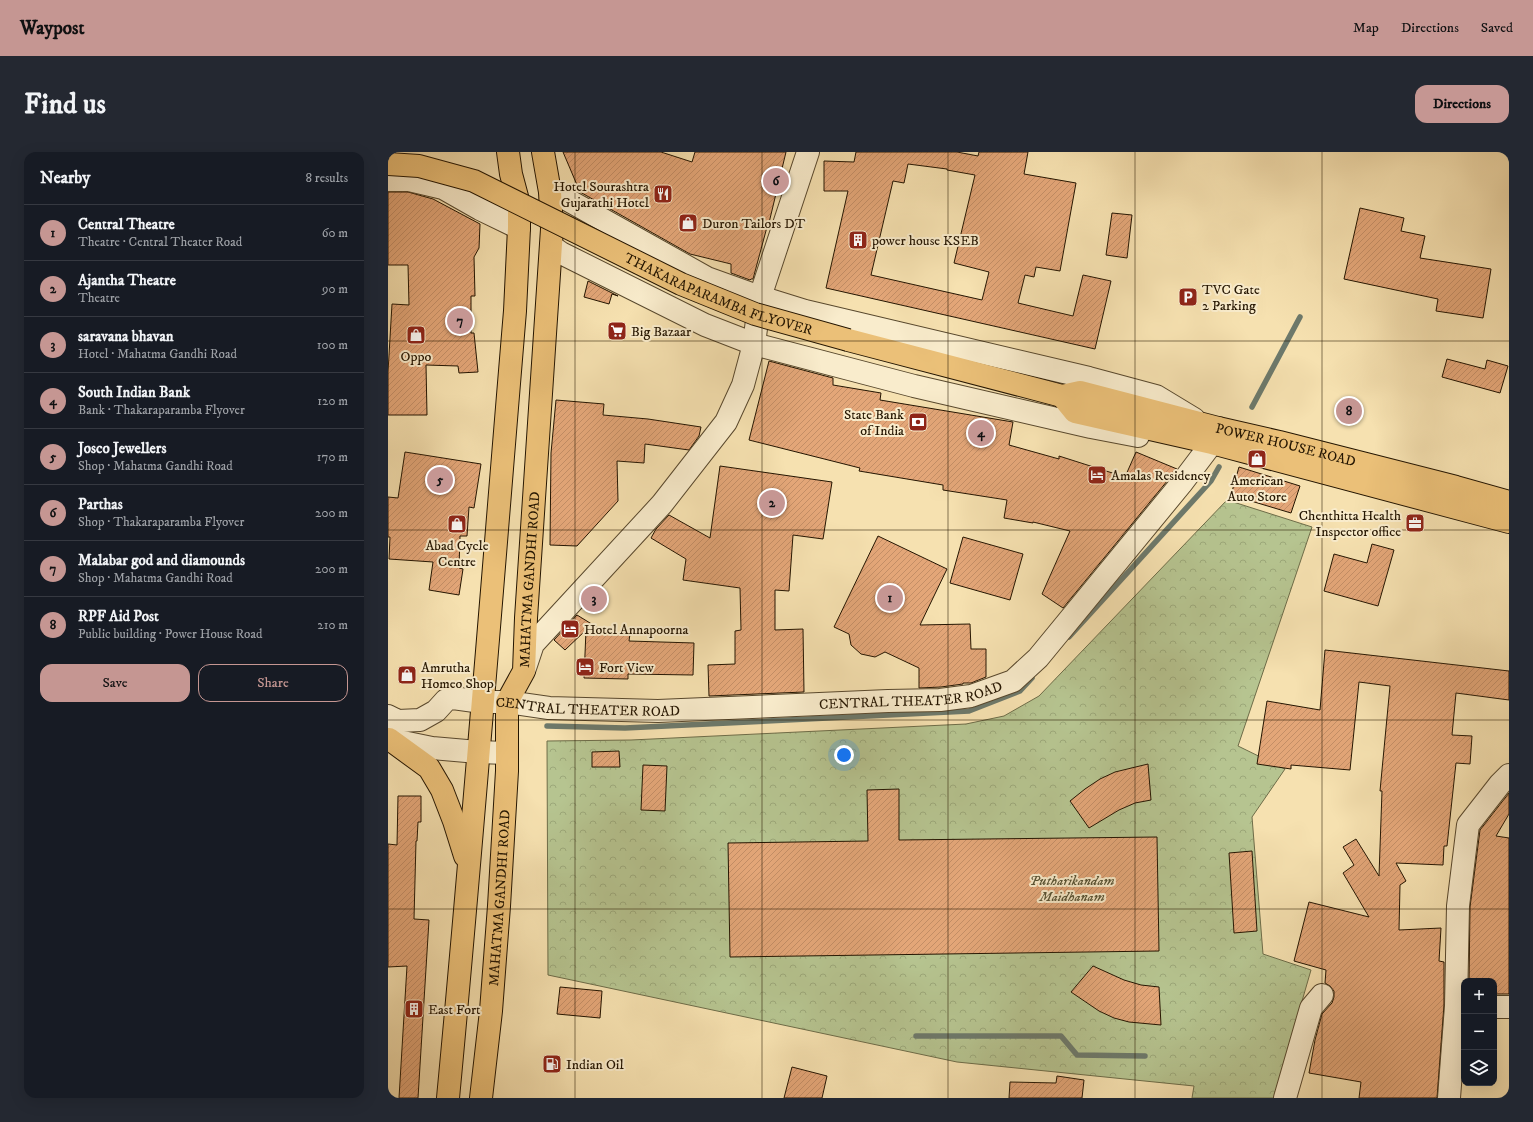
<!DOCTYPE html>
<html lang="en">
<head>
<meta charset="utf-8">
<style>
  body { margin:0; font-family:"IM FELL DW Pica",serif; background:#242831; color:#f1f3f6 }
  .controls { position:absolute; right:12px; bottom:12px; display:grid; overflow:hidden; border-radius:8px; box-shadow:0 4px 16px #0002 }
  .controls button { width:36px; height:36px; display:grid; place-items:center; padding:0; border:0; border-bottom:1px solid #363941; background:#171b24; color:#f1f3f6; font:20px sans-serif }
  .you { position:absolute; left:456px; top:603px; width:14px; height:14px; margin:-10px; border:3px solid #fff; border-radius:50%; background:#1a73e8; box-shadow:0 0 0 6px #1a73e833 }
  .badge { display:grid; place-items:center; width:26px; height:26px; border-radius:50%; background:#c59692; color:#111; font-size:13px; font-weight:700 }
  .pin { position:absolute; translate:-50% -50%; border:2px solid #fff; box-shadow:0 1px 4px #0006 }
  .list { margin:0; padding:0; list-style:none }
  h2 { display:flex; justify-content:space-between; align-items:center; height:52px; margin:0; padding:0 16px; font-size:17px }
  h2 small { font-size:13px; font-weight:400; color:#9ea1a6 }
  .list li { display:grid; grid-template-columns:26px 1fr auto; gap:12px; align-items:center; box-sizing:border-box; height:56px; padding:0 16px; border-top:1px solid #363941 }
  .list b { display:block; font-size:15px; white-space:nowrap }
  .list p { margin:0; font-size:13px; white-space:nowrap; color:#9ea1a6 }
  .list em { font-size:13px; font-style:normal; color:#9ea1a6 }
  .actions { display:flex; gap:8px; padding:12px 16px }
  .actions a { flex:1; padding:9px 0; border:1px solid #c59692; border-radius:12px; text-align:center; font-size:14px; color:#c59692 }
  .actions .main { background:#c59692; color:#111 }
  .icon { flex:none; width:22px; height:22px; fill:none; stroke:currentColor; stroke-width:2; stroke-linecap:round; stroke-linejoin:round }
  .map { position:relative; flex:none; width:1121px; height:946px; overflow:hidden; border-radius:12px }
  header { display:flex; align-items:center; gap:24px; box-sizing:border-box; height:56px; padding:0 20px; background:#c59692; color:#111 }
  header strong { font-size:19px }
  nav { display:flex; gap:22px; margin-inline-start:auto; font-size:14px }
  .intro { display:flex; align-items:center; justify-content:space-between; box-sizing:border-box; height:96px; padding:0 24px }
  h1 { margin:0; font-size:28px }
  .button { padding:10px 18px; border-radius:12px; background:#c59692; color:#111; font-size:14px; font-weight:700 }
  main { display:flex; gap:24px; padding:0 24px }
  aside { flex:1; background:#171b24; border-radius:12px; box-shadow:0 4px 16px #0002 }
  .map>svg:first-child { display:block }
  .park { fill:url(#park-crowns); stroke:#6d6c48 }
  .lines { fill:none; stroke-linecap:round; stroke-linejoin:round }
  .stream { stroke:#6d796b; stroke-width:5.5 }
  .building { fill:url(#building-hatch); stroke:#241501; fill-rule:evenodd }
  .minor-casing { stroke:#58482d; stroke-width:24 }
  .major-casing { stroke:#241501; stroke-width:24 }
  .minor { stroke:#f9eccc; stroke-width:22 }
  .major { stroke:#ebc078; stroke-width:22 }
  .major-bridge-casing { stroke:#241501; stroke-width:24; stroke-linecap:butt }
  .major-bridge { stroke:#ebc078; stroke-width:22 }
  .grid { fill:none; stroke:#241501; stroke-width:1; stroke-opacity:0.55 }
  .labels { text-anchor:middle; stroke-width:4; stroke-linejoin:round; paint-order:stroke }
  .poi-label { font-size:14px; fill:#241501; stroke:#f9eccc; text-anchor:start }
  .street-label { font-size:14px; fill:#241501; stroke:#f9eccc }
  .park-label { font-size:14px; font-style:italic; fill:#575233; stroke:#f9eccc }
</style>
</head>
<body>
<header>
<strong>Waypost</strong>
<nav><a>Map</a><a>Directions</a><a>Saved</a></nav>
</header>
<div class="intro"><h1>Find us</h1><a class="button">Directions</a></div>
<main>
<aside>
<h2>Nearby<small>8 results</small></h2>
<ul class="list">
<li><span class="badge">1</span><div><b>Central Theatre</b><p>Theatre · Central Theater Road</p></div><em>60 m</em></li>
<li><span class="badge">2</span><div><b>Ajantha Theatre</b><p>Theatre</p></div><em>90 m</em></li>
<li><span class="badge">3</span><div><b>saravana bhavan</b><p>Hotel · Mahatma Gandhi Road</p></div><em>100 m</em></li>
<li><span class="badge">4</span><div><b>South Indian Bank</b><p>Bank · Thakaraparamba Flyover</p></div><em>120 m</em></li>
<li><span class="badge">5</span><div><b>Josco Jewellers</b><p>Shop · Mahatma Gandhi Road</p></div><em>170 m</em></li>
<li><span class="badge">6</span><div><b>Parthas</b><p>Shop · Thakaraparamba Flyover</p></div><em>200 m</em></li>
<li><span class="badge">7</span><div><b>Malabar god and diamounds</b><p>Shop · Mahatma Gandhi Road</p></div><em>200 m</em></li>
<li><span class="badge">8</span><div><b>RPF Aid Post</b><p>Public building · Power House Road</p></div><em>210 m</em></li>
</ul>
<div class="actions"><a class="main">Save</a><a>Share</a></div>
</aside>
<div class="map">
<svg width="1121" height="946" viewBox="0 0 1121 946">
  <defs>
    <pattern id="park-crowns" width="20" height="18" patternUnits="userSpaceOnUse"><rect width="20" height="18" fill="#b6c490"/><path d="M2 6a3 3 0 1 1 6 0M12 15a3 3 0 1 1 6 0" fill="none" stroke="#9ca87a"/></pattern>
    <pattern id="building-hatch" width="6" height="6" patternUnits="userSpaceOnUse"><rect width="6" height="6" fill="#e3a678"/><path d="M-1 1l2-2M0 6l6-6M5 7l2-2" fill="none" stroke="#c38e66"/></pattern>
  </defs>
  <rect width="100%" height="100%" fill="#f6e1b0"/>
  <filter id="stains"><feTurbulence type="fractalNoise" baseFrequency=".005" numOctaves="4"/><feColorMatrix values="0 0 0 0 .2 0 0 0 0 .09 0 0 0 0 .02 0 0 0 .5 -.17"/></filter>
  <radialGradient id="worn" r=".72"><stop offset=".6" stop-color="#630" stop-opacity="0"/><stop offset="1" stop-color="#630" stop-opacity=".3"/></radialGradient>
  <path class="park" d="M 839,348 L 924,375 L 850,594 L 897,617 L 864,665 L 875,802 L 923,818 L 886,946 L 804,946 L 806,934 L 569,910 L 160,823 L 159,589 L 243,588 L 578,572 L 616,564 L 651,544 Z"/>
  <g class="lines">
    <path class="stream" d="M 864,255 L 912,165
      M 681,485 L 823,329 L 831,315
      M 159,574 L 237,576 L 581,559 L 632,539 L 644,526
      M 528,884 L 673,884 L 689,903 L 757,904"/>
  </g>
  <path class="building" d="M 175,0 L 273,0 L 304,10 L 307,0 L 398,0 L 380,75 L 379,75 L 365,127 L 363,127 L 362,128 L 343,121 L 343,112 L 302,102 L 192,40 Z
    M 468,0 L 569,0 L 590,4 L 591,0 L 640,0 L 636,22 L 688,31 L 672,119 L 648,115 L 646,125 L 637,123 L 630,151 L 685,164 L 695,123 L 723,129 L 707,197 L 438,136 L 460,39 L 436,39 L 436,9 L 466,10 ZM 520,12 L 559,17 L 559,18 L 587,23 L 566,111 L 601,120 L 594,148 L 483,123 L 505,29 L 516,31 Z
    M 0,40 L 20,40 L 45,47 L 92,72 L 91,96 L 86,105 L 87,144 L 83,144 L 83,181 L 86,181 L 90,220 L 71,221 L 70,214 L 38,213 L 39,263 L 0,263 L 0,220 L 4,152 L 21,153 L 20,113 L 0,113 Z
    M 972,56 L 1016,66 L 1013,79 L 1037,84 L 1032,106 L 1103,117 L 1095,166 L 1048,159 L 1050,147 L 956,127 Z
    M 724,61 L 744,63 L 739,106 L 718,103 Z
    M 200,129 L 230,144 L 224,142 L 221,152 L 196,145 Z
    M 1059,207 L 1097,217 L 1099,208 L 1120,214 L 1112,241 L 1054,225 Z
    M 381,209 L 445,226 L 445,233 L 493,241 L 492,248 L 625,270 L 621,293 L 671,307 L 671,304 L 737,325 L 748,300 L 789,317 L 675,456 L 654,442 L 682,379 L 645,370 L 645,371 L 616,366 L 619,348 L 555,338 L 555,333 L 471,319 L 472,316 L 361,288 Z
    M 168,248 L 216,252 L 215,263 L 260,267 L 313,275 L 311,284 L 301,298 L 257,292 L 256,311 L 229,309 L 230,349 L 189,394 L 162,393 L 163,301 Z
    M 17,300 L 93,312 L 86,356 L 81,355 L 79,384 L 72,384 L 71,416 L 75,417 L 71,443 L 41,438 L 45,410 L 1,407 L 2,385 L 0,385 L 0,345 L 10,346 Z
    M 332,314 L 444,330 L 435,387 L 405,383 L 401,439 L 387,438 L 387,478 L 415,477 L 416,540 L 321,544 L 320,513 L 347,512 L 347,479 L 353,478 L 352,436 L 295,428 L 298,407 L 263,386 L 268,377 L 281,363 L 322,386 Z
    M 851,315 L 912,334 L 903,361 L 843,343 Z
    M 490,384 L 559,417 L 532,473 L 582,472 L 583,497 L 598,497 L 598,525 L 583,531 L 575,531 L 575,532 L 553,535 L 531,536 L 531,516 L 497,500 L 487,505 L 473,502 L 463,493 L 461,482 L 446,475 Z
    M 575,385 L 635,402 L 622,448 L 562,431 Z
    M 984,392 L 1006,398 L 990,454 L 936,439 L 946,402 L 979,411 Z
    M 189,463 L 220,482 L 242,482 L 241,489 L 306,491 L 305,523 L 240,522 L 240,527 L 196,526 L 198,478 L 177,498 L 166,488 Z
    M 937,498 L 1121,519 L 1121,548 L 1068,541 L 1064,583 L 1084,584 L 1082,612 L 1068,611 L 1059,694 L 1056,694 L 1055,713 L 1008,711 L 1018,729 L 1012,733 L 1011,778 L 1053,776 L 1051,809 L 1056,810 L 1056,853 L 1049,946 L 971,946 L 973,930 L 921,921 L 927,888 L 934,862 L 944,851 L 946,845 L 946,839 L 942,834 L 937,831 L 938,818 L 906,809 L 921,750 L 981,765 L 955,721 L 966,713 L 955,695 L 968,687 L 991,724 L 994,639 L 992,639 L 1002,534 L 971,530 L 962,618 L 903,613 L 903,617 L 869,612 L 879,549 L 932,558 Z
    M 231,599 L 232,615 L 204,615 L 204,600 Z
    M 760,612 L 763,648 L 747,651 L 731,658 L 701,676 L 682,649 L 697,637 L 712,627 L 727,620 Z
    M 255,613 L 279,614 L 277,659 L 253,658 Z
    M 511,637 L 511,688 L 769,685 L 771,799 L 342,805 L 340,691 L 480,689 L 479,638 Z
    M 1121,641 L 1121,662 L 1108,684 L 1121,686 L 1121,842 L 1106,842 L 1106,829 L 1081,829 L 1082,755 L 1092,678 Z
    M 10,644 L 33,644 L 33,670 L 30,670 L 29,689 L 28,689 L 26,767 L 41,768 L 30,946 L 11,946 L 19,814 L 0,815 L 0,692 L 9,693 Z
    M 864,699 L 869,779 L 846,781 L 841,701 Z
    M 705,814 L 736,828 L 753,833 L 771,835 L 773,873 L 741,870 L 726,866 L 711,859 L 683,840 Z
    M 172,835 L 214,839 L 212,866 L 169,862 Z
    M 404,915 L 439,924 L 434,946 L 396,946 Z
    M 669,924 L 696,928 L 694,946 L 621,946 L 622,930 L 668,931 Z"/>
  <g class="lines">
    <defs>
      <g id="minor">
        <path d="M 0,28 L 21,28 L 55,36 L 92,57 L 131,76"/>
        <path d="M 162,38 L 319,126 L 372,145 L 417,159 L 701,226 L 768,244 L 806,267"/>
        <path d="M 163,94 L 173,101 L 317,173 L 366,192 L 526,234 L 703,275 L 750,284"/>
        <path d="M 137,516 L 145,492 L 274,352 L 338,270 L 355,233 L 366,192 L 372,145 L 420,0"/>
        <path id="s1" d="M 0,564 L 10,569 L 32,568 L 48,559 L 58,548 L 65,546 L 94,550 L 119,550 L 161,556 L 270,559 L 500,549 L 552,548 L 583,544 L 625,529 L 650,506 L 793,332 L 824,291 L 830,276"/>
        <path d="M 0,587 L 44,596 L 90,600 L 119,601"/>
        <path d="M 1106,855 L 1121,855"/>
        <path d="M 897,946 L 923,856 L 934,843"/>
        <path d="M 1061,946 L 1068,854 L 1070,754 L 1080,673 L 1112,632 L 1121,623"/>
      </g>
      <g id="major">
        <path id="s2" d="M 460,188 L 674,244 L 692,240 L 830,276 L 891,290 L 1068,335 L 1121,350"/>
        <path d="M 674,244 L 687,260 L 824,291 L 1121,370"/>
        <path d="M 1,587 L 41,616 L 54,638 L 66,669 L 77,704"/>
        <path d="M 60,946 C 85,684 105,422 127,159 L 131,76 L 131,52 L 123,22 L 120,0"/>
        <path id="s3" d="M 93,946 L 103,859 L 111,754 L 119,619 L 119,550 L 136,519 L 138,466 L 164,77 L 162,40 L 155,0"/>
      </g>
    </defs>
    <use href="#minor" class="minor-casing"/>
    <use href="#major" class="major-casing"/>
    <use href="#minor" class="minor"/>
    <use href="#major" class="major"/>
    <defs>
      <g id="major-bridge">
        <path id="s4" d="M 0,12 L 31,14 L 86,29 L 293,132 L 367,162 L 460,188"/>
      </g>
    </defs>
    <use href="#major-bridge" class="major-bridge-casing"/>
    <use href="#major-bridge" class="major-bridge"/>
  </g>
  <path class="grid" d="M 187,0 L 187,946M 374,0 L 374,946M 560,0 L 560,946M 747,0 L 747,946M 934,0 L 934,946M 0,189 L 1121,189M 0,378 L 1121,378M 0,568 L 1121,568M 0,757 L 1121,757"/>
  <defs>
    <symbol id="restaurant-square" viewBox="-11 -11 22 22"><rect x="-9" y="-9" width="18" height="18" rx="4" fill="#8f2418" stroke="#f9eccc"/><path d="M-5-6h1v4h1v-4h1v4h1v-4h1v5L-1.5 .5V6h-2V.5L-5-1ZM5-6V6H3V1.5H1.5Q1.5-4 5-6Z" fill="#fff"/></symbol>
    <symbol id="shop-square" viewBox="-11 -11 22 22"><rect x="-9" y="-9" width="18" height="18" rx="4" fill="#8f2418" stroke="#f9eccc"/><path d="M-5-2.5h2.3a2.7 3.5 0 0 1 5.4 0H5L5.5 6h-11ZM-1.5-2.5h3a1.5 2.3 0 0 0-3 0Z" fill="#fff"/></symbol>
    <symbol id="building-square" viewBox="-11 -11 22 22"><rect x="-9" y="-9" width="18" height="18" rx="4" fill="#8f2418" stroke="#f9eccc"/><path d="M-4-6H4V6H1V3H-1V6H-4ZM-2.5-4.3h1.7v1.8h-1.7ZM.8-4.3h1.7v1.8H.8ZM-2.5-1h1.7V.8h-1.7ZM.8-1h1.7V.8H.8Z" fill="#fff"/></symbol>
    <symbol id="parking-square" viewBox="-11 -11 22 22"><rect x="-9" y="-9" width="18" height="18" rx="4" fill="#8f2418" stroke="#f9eccc"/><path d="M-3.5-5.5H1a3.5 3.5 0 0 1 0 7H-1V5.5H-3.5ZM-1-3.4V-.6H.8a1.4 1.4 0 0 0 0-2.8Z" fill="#fff"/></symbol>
    <symbol id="supermarket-square" viewBox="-11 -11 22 22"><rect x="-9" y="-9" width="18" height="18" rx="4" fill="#8f2418" stroke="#f9eccc"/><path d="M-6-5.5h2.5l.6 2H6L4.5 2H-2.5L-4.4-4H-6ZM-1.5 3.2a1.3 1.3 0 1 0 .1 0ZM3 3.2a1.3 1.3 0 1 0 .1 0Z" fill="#fff"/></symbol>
    <symbol id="bank-square" viewBox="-11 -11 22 22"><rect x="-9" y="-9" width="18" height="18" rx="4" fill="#8f2418" stroke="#f9eccc"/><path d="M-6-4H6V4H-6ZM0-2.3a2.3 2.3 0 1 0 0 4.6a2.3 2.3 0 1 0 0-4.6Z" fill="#fff"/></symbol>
    <symbol id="hotel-square" viewBox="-11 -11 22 22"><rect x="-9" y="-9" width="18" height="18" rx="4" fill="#8f2418" stroke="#f9eccc"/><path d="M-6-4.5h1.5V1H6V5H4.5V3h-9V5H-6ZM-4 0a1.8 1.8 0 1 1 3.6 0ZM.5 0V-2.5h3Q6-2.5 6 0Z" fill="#fff"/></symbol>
    <symbol id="office-square" viewBox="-11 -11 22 22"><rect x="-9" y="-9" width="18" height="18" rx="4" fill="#8f2418" stroke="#f9eccc"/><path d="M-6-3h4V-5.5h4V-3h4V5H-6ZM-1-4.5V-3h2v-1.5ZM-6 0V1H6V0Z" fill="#fff"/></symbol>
    <symbol id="fuel-square" viewBox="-11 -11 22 22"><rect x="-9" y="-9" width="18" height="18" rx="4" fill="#8f2418" stroke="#f9eccc"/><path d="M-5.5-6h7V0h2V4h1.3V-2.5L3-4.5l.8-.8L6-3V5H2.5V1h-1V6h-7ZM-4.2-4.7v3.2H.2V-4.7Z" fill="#fff"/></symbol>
  </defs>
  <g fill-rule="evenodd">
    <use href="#restaurant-square" x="264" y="31" width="22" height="22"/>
    <use href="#shop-square" x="289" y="60" width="22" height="22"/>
    <use href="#building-square" x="459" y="77" width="22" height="22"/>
    <use href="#parking-square" x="789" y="134" width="22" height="22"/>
    <use href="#supermarket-square" x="218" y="168" width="22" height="22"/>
    <use href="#shop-square" x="17" y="172" width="22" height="22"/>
    <use href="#bank-square" x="519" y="259" width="22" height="22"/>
    <use href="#shop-square" x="858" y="296" width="22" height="22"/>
    <use href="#hotel-square" x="698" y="312" width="22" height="22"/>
    <use href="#office-square" x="1016" y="360" width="22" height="22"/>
    <use href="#shop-square" x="58" y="361" width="22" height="22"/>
    <use href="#hotel-square" x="171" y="466" width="22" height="22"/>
    <use href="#hotel-square" x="186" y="504" width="22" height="22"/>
    <use href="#shop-square" x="8" y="512" width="22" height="22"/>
    <use href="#building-square" x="15" y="846" width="22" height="22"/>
    <use href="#fuel-square" x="153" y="901" width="22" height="22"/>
  </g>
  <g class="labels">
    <g class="poi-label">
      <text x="261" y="39" text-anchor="end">Hotel Sourashtra<tspan x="261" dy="16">Gujarathi Hotel</tspan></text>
      <text x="314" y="76">Duron Tailors DT</text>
      <text x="484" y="93">power house KSEB</text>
      <text x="814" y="142">TVC Gate<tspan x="814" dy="16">2 Parking</tspan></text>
      <text x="243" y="184">Big Bazaar</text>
      <text x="28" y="209" text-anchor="middle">Oppo</text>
      <text x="516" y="267" text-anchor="end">State Bank<tspan x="516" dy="16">of India</tspan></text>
      <text x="723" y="328">Amalas Residency</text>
      <text x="869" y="333" text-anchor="middle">American<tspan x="869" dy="16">Auto Store</tspan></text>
      <text x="1013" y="368" text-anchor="end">Chenthitta Health<tspan x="1013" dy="16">Inspector office</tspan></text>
      <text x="69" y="398" text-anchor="middle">Abad Cycle<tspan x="69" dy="16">Centre</tspan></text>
      <text x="196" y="482">Hotel Annapoorna</text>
      <text x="33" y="520">Amrutha<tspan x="33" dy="16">Homeo Shop</tspan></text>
      <text x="211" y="520">Fort View</text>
      <text x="40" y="862">East Fort</text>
      <text x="178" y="917">Indian Oil</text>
    </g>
    <g class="street-label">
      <text dy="5" stroke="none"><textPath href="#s4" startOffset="358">THAKARAPARAMBA FLYOVER</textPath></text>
      <text dy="5" stroke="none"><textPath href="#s2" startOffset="452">POWER HOUSE ROAD</textPath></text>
      <text dy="5" stroke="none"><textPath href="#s3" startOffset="524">MAHATMA GANDHI ROAD</textPath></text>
      <text dy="5" stroke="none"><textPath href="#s1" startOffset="533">CENTRAL THEATER ROAD</textPath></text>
      <text dy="5" stroke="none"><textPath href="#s1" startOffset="209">CENTRAL THEATER ROAD</textPath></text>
      <text dy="5" stroke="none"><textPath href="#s3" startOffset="201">MAHATMA GANDHI ROAD</textPath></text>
    </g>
    <g class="park-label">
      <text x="684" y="733">Putharikandam<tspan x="684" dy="16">Maidhanam</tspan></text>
    </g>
  </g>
  <rect width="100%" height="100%" filter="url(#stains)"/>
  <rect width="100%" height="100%" fill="url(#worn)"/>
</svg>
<div class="controls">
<button>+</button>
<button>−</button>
<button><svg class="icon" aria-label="layers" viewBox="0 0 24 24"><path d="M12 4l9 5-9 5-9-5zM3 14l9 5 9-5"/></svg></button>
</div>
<div class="you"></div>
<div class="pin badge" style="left:502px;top:446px">1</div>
<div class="pin badge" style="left:384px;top:351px">2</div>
<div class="pin badge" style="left:206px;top:447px">3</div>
<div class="pin badge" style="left:593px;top:281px">4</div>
<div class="pin badge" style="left:52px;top:328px">5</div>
<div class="pin badge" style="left:388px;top:29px">6</div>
<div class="pin badge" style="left:72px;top:169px">7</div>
<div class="pin badge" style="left:961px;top:259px">8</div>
</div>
</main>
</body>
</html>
